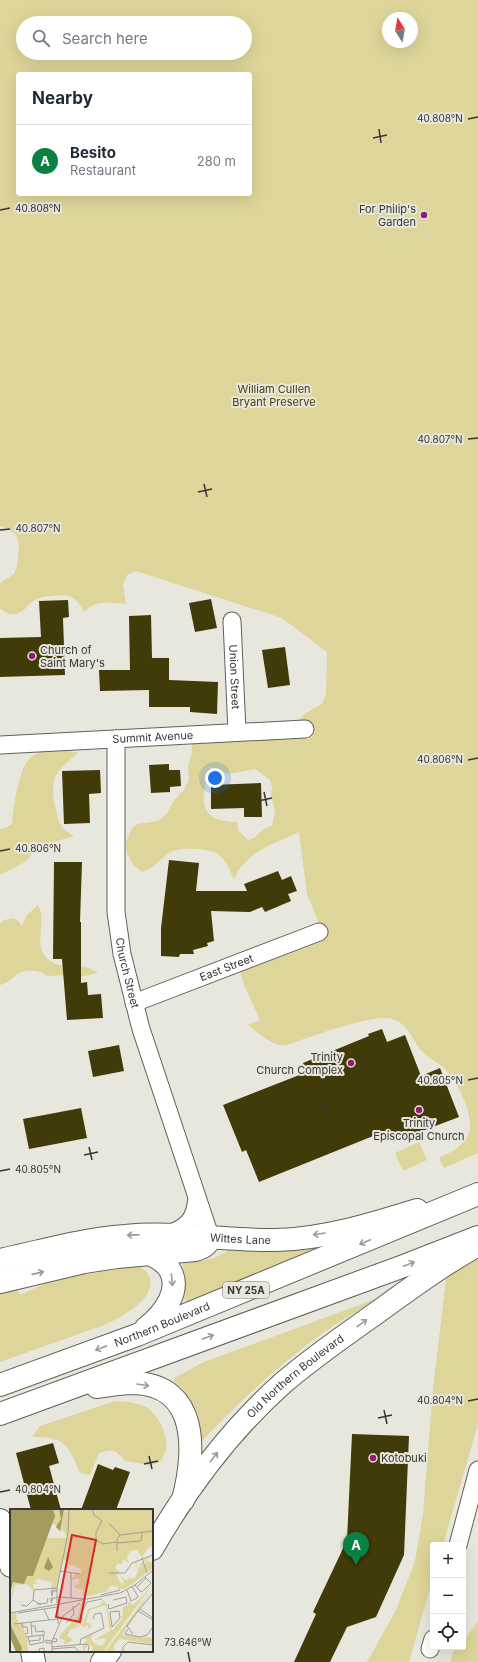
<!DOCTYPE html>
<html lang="en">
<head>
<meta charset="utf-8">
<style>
  body { margin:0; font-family:Inter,sans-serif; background:#f2f2f3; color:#1f2937 }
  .controls { position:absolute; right:12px; bottom:12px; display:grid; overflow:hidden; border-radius:4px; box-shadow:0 4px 16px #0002 }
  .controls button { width:36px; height:36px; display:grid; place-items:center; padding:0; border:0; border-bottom:1px solid #e0e1e3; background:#fff; color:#1f2937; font:20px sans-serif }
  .compass { position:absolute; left:382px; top:12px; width:36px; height:36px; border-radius:50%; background:#fff; box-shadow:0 4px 16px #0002; rotate:349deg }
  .you { position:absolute; left:215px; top:778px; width:14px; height:14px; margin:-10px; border:3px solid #fff; border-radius:50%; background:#1a73e8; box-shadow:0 0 0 6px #1a73e833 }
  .badge { display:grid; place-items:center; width:26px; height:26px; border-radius:50%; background:#0b8043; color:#fff; font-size:13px; font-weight:700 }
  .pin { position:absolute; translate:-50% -33px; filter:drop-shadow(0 1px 2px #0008) }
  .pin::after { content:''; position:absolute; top:21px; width:14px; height:12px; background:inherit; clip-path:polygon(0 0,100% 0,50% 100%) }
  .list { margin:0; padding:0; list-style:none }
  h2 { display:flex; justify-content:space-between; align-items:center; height:52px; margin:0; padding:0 16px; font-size:17px }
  h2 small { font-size:13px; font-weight:400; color:#747a83 }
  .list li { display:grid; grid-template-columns:26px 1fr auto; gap:12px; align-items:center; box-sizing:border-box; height:72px; padding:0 16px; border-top:1px solid #e0e1e3 }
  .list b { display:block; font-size:15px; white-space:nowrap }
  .list p { margin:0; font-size:13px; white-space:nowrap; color:#747a83 }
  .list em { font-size:13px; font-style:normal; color:#747a83 }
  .icon { flex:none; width:22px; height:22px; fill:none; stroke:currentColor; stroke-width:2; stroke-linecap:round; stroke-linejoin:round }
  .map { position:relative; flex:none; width:478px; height:1662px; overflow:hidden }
  .search { position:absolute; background:#fff; box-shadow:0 4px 16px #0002; left:16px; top:16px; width:236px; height:44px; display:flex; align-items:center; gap:10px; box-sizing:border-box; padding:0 14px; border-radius:22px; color:#747a83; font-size:15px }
  .panel { position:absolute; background:#fff; box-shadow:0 4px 16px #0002; left:16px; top:72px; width:236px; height:124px; border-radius:4px }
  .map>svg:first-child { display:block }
  .green { fill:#ddd599; fill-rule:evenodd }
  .building { fill:#413a09 }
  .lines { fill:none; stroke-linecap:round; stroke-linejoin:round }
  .minor-casing { stroke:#616058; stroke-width:19 }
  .secondary-casing { stroke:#616058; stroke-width:24 }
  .primary-casing { stroke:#616058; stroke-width:24 }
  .minor { stroke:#fff; stroke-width:17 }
  .secondary { stroke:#fff; stroke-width:22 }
  .primary { stroke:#fff; stroke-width:22 }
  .oneway { stroke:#9b9a99 }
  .ticks { fill:none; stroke:#373633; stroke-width:1.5 }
  .poi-dot { fill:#931975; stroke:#e8e7de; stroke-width:1.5 }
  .labels { text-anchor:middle; stroke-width:4; stroke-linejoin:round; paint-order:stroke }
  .shield { fill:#e8e7de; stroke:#6c6b66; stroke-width:1 }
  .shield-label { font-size:10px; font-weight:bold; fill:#373633 }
  .poi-label { font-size:11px; fill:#373633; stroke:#e8e7de; text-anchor:end }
  .park-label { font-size:11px; fill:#47400e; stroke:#e8e7de }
  .street-label { font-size:11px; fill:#373633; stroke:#e8e7de }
  .inset-road { fill:none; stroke:#a1a09a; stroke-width:1 }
  .view { fill:#d62828; fill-opacity:0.15; stroke:#d62828; stroke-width:2 }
  .inset-edge { fill:none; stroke:#373633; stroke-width:2 }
  .ticks-label { font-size:10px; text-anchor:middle; fill:#373633; stroke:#e8e7de; stroke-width:4; stroke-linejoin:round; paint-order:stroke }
</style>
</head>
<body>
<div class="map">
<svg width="478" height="1662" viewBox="0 0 478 1662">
  <rect width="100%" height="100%" fill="#e8e7de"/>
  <path class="green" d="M 0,0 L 478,0 L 478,1153 L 444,1168 L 439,1158 C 451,1152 464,1146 469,1133 C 475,1116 457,1081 445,1069 C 438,1062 427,1058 421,1050 C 411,1038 409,1025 393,1019 C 374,1013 308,1038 287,1045 C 272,1047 259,1033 248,1025 L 260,1020 L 244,985 L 239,966 L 324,935 L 307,894 L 299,832 C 274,844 246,851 234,879 C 229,869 225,856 214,852 C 205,848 176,847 169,853 C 160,859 152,870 142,872 L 134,866 L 127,853 L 126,842 L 132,828 L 137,824 L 158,821 L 166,815 L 174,800 L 183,791 L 189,779 L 188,767 L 192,752 L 191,735 L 194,725 L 205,731 L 290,728 L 306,713 L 322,704 L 326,694 L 327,652 L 282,618 L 136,571 L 127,575 L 123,585 L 126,604 C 112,602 94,600 84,612 C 75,596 71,594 52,596 C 47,596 41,597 37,599 C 27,603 24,616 11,614 C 7,614 3,610 0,609 L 0,583 L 14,574 L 17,566 L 19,549 L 17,536 L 9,529 L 0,526 ZM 388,18 L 412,18 L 412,42 L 388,42 ZM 23,23 L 245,23 L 245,53 L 23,53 ZM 18,74 L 250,74 L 250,194 L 18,194 ZM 210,766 C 221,779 240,771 255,769 L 270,780 L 272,787 L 271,796 L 275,811 L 272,826 C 260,828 259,838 248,840 L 238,830 L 237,822 C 214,822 199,814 205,788 C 207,780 209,774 210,766 Z
    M 61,749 L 78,753 C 71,760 59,767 55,778 C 50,789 56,817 62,827 C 64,831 70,833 74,836 L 44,845 L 33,853 L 25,862 L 0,875 L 0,829 L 5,828 L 12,824 C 13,809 19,769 29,759 C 38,750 50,750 61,749 Z
    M 38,905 C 49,924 28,950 54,963 C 68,970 86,962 98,973 L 79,977 L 67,975 L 47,976 C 40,970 28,969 19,973 C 12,977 11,982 0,985 L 0,925 L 2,921 L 11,918 L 16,919 L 22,926 L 26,916 Z
    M 419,1142 L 427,1160 L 403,1171 L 395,1153 Z
    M 319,1244 L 321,1250 L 189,1302 L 186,1301 L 184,1298 L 185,1276 L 182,1260 C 198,1264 220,1259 232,1247 Z
    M 478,1245 L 478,1424 L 443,1545 L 433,1545 L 433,1578 L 409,1662 L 367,1662 L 396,1610 L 415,1561 L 423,1514 L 433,1388 L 448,1263 Z
    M 131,1266 C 139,1266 145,1268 149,1276 C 158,1298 122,1316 107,1324 L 0,1362 L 0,1293 L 17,1289 L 20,1295 L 46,1283 L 90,1272 Z
    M 381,1297 C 361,1309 341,1320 323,1333 C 278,1365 238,1403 200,1443 C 198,1416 196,1398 174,1381 L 174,1378 L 204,1362 Z
    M 115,1401 C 125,1401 137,1403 146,1407 C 158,1413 169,1437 166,1450 C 165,1454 162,1458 160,1462 L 150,1465 L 125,1461 C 115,1449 113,1449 99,1453 L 90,1475 L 80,1473 C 75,1462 70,1445 57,1440 C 50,1437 40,1437 32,1437 L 40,1426 Z
    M 478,1621 L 478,1662 L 450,1662 L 453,1652 L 458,1647 L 463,1647 L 463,1642 Z"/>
  <path class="building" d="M 211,599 L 217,628 L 195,632 L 189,603 Z
    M 68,600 L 69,617 L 63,618 L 65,675 L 0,677 L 0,638 L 41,637 L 39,601 Z
    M 151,615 L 152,658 L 169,658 L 169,680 L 218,682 L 217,714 L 190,712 L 190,707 L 149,707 L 149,690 L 100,691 L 99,670 L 130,670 L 129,616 Z
    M 285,647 L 290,685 L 268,688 L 262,650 Z
    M 169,764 L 169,770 L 180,770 L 181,786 L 170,787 L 170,792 L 151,793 L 149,765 Z
    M 100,770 L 101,793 L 89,794 L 90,823 L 64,824 L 62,771 Z
    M 261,783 L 262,817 L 244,817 L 244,808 L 211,809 L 211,785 Z
    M 169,860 L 199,863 L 196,891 L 247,891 L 244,884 L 278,871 L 282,880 L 291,876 L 297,891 L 288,894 L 291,901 L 265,912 L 262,907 L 250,912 L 211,911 L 214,941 L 207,943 L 208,946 L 193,950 L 194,954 L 180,954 L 179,957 L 161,956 L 161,928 Z
    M 54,862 L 82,862 L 80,922 L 81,922 L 81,983 L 87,982 L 88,995 L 101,994 L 103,1018 L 67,1020 L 62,959 L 53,959 Z
    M 382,1029 L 387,1042 L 405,1035 L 421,1076 L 440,1068 L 459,1117 L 393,1142 L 388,1130 L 259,1182 L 246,1150 L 242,1152 L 223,1105 L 307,1072 L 303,1063 L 369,1036 L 368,1034 Z
    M 119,1045 L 124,1071 L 93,1077 L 88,1051 Z
    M 81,1108 L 87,1138 L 29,1149 L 23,1119 Z
    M 352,1434 L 409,1436 L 404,1555 L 376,1617 L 347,1627 L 330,1662 L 294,1662 L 316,1614 L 313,1612 L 347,1540 Z
    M 53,1443 L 59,1463 L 49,1466 L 61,1510 L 31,1510 L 16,1453 Z
    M 98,1464 L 113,1470 L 115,1467 L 130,1472 L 116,1510 L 81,1510 Z"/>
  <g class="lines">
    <defs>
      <g id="minor">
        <path id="s1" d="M 232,621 L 237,732"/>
        <path id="s2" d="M 116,739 L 116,912 L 122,954 L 141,1029 L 210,1236"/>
        <path id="s3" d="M 0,745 L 305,729"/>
        <path id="s4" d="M 134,1003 L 319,932"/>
        <path d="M 167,1234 C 188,1228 195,1219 197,1198"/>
        <path d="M 458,1545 L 478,1470"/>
        <path d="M 430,1649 L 433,1639"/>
      </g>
      <g id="secondary">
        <path id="s5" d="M 0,1260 C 41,1251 83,1239 125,1236 C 175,1231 225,1241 276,1240 C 324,1239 372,1224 417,1210"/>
        <path d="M 0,1520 L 11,1566"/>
        <path id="s6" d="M 152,1549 C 187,1488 230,1430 283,1383 C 312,1358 344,1336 375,1314 C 408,1290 442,1265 478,1245"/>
        <path d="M 32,1651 L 34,1662"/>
        <path d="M 102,1662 L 110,1651"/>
      </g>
      <g id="primary">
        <path d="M 0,1282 L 84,1262 L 117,1257 L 195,1250 C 203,1248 209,1245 210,1236"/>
        <path d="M 146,1328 C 163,1315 184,1289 168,1267 C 163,1260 155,1257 148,1253"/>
        <path id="s7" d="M 0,1385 L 137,1335 L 478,1194"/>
        <path d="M 97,1387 C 109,1385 122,1383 134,1383 C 200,1385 195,1453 183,1500"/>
        <path d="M 0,1414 L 401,1267 L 478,1237"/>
      </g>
    </defs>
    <use href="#minor" class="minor-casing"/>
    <use href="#secondary" class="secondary-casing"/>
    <use href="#primary" class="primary-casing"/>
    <use href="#minor" class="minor"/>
    <use href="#secondary" class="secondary"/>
    <use href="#primary" class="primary"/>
  </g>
  <defs><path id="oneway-shaft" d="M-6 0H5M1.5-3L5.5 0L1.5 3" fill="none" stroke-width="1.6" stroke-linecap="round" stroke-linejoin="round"/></defs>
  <g class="oneway">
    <use href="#oneway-shaft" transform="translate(319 1234) rotate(171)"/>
    <use href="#oneway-shaft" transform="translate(133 1235) rotate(179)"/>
    <use href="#oneway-shaft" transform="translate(365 1242) rotate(157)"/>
    <use href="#oneway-shaft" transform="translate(409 1264) rotate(-21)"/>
    <use href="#oneway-shaft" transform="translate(38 1273) rotate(-13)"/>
    <use href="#oneway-shaft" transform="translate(172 1280) rotate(84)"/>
    <use href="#oneway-shaft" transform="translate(362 1323) rotate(-36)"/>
    <use href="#oneway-shaft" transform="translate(208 1337) rotate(-20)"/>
    <use href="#oneway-shaft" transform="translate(101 1348) rotate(160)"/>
    <use href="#oneway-shaft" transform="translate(143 1385) rotate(9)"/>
    <use href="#oneway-shaft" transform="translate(214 1457) rotate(-51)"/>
  </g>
  <path class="ticks" d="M 468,119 L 478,117M 379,129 L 381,143M 373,138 L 387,135M 0,210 L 10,208M 468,439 L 478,438M 204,484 L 207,497M 198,492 L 212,489M 0,530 L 10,529M 468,760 L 478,758M 264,792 L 267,806M 258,801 L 272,798M 0,851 L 10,849M 468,1080 L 478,1078M 324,1101 L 327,1115M 318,1109 L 332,1107M 89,1147 L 92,1160M 84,1155 L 98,1152M 0,1171 L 10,1169M 468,1401 L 478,1399M 384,1410 L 387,1424M 378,1418 L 392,1415M 149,1456 L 152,1469M 144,1464 L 158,1461M 0,1492 L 10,1490M 188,1652 L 190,1662"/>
  <g class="poi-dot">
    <circle cx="424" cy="215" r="4"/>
    <circle cx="32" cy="656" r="4"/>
    <circle cx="351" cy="1063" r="4"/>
    <circle cx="419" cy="1110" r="4"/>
    <circle cx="373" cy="1458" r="4"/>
  </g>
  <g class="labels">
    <rect class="shield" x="223" y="1282" width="46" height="16" rx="3"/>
    <g class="shield-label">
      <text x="246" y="1294">NY 25A</text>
    </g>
    <g class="poi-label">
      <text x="416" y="213">For Philip's<tspan x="416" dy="13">Garden</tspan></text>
      <text x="40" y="654" text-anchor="start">Church of<tspan x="40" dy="13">Saint Mary's</tspan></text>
      <text x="343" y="1061">Trinity<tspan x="343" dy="13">Church Complex</tspan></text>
      <text x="419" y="1127" text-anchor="middle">Trinity<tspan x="419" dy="13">Episcopal Church</tspan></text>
      <text x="381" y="1462" text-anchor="start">Kotobuki</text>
    </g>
    <g class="park-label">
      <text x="274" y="393">William Cullen<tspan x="274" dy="13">Bryant Preserve</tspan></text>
    </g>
    <g class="street-label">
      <text dy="4" stroke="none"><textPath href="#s1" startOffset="56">Union Street</textPath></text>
      <text dy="4" stroke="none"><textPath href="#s3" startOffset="153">Summit Avenue</textPath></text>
      <text dy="4" stroke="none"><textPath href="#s4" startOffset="99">East Street</textPath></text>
      <text dy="4" stroke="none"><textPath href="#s2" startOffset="235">Church Street</textPath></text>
      <text dy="4" stroke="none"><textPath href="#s5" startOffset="243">Wittes Lane</textPath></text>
      <text dy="4" stroke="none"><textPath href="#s7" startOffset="173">Northern Boulevard</textPath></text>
      <text dy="4" stroke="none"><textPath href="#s6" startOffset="226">Old Northern Boulevard</textPath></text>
    </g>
  </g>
  <g transform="translate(10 1509)">
    <rect width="143" height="143" fill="#e8e7de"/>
    <path d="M 35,0 L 143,0 L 143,36 L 138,39 L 132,48 L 127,41 L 120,42 L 117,49 L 119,54 L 113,50 L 111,56 L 108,54 L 105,59 L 110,63 L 106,65 L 111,75 L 114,73 L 109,65 L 116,72 L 120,68 L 121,70 L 125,69 L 128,62 L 125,53 L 128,52 L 126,56 L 129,60 L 131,53 L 136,56 L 134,50 L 139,48 L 136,51 L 143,54 L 143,59 L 115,80 L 107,80 L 109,78 L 105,77 L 105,79 L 103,76 L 99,78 L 99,83 L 97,78 L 96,83 L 73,88 L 73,81 L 65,79 L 65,76 L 69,75 L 69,70 L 61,71 L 65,64 L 70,65 L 72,61 L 64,56 L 57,56 L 58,52 L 53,50 L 47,82 L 41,82 L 42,73 L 28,70 L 24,73 L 27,75 L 23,75 L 24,82 L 17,75 L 5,76 L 0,97 L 3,73 ZM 40,14 L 46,16 L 49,22 L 53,21 L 57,29 L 36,29 ZM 143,75 L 93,143 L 83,143 L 82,137 L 78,135 L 73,143 L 73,136 L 77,131 L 74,129 L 82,126 L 81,130 L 85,135 L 92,137 L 96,132 L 95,129 L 84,131 L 100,122 L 96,96 L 80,101 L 76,113 L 81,115 L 80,121 L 76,115 L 75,119 L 71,116 L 60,121 L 57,127 L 63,131 L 54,136 L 55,132 L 50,129 L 47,136 L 50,126 L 68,107 L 72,93 L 76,92 L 66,116 L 69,116 L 71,107 L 74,110 L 71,114 L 73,115 L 78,100 L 92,95 L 93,90 L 97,96 L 102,122 L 112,110 L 113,98 L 118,96 L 119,92 L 122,96 L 129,91 ZM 143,79 L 112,126 L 143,129 L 143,135 L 109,130 L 104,137 L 104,143 L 95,143 ZM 6,104 L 8,114 L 12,114 L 17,129 L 18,143 L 11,143 L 12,139 L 0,115 L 0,105 Z" fill="#ddd599" fill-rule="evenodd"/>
    <path d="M 0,0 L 43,0 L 45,7 L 23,67 L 17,67 L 14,75 L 3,73 L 0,85 ZM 49,0 L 54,0 L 50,22 L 46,18 L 51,10 ZM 38,48 L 43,58 L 39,62 L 34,59 ZM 0,115 L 12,139 L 11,143 L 6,143 L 0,128 Z" fill="#a49b5e"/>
    <path class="inset-road" d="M 82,0 L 84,6 L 92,12 L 86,23 L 86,31 L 93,35 L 107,33M 99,14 L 110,26M 107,34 L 131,32 L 132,24M 107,42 L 107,30 L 110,26 L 143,22M 132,49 L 137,64M 51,62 L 70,65M 99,64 L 115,64 L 122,54 L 143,46M 125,76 L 131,83 L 133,82 L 141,74 L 135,68M 127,78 L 136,69M 117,81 L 121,92 L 127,89 L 128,87 L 122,78M 43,82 L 42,87 L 41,82 L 47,82M 143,84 L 128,102 L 143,111M 91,86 L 110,81M 47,88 L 75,90M 43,89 L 41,94 L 41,89 L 47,89M 61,89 L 61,64M 47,94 L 47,79 L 58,24 L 59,0M 27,95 L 37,94 L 38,89M 98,95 L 99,100 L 117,94 L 116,88 L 103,91M 11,96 L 17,97 L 23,91M 31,96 L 23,91 L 24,81 L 47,79M 48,97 L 48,115M 34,100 L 39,111M 130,100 L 143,109M 109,102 L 110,109 L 102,118 L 100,103 ZM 0,104 L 110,84 L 125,76 L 143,61M 8,104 L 47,98M 68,112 L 77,93 L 92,90M 21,113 L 22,127M 12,114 L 13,118 L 17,118 L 18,124 L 15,125M 56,114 L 64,105 L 63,97M 4,115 L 48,110M 21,117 L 25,117 L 26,123 L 34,122 L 34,127M 118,120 L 115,125 L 130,128 L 137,126 L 143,118M 123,125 L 117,117 L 128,102M 16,128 L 32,126 L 33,126 L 34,133 L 20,136 L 18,128M 19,132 L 30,131 L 30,127M 42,134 L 36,134 L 36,131 L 46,133 L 47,130 L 43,129M 70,135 L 71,130 L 94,119 L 91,104 L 85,105 L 83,110M 42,138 L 76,135 L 79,137 L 78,143M 42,140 L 65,138 L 69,143M 30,143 L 29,140 L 34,139 L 34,143M 42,143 L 42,132 L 53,107 L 70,94M 113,143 L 113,138 L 118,133 L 143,136"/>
    <path class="view" d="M 62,26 L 86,31 L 70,113 L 46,108 Z"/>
    <rect width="143" height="143" class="inset-edge"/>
  </g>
  <g class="ticks-label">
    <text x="440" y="122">40.808°N</text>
    <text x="38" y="212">40.808°N</text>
    <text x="440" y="443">40.807°N</text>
    <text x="38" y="532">40.807°N</text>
    <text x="440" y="763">40.806°N</text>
    <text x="38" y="852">40.806°N</text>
    <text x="440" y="1084">40.805°N</text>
    <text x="38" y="1173">40.805°N</text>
    <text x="440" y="1404">40.804°N</text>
    <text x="38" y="1493">40.804°N</text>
    <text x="188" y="1646">73.646°W</text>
  </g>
</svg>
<div class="controls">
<button>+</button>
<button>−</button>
<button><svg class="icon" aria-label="locate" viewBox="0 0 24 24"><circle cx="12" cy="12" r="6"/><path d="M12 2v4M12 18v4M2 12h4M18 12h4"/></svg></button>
</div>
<svg class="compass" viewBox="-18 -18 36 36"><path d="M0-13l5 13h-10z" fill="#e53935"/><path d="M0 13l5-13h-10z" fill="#747a83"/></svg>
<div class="you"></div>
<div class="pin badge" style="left:356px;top:1565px">A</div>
<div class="search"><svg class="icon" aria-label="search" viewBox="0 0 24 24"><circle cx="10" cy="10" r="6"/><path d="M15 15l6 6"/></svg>Search here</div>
<section class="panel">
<h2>Nearby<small></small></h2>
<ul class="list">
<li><span class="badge">A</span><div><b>Besito</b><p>Restaurant</p></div><em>280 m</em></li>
</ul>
</section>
</div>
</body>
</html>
